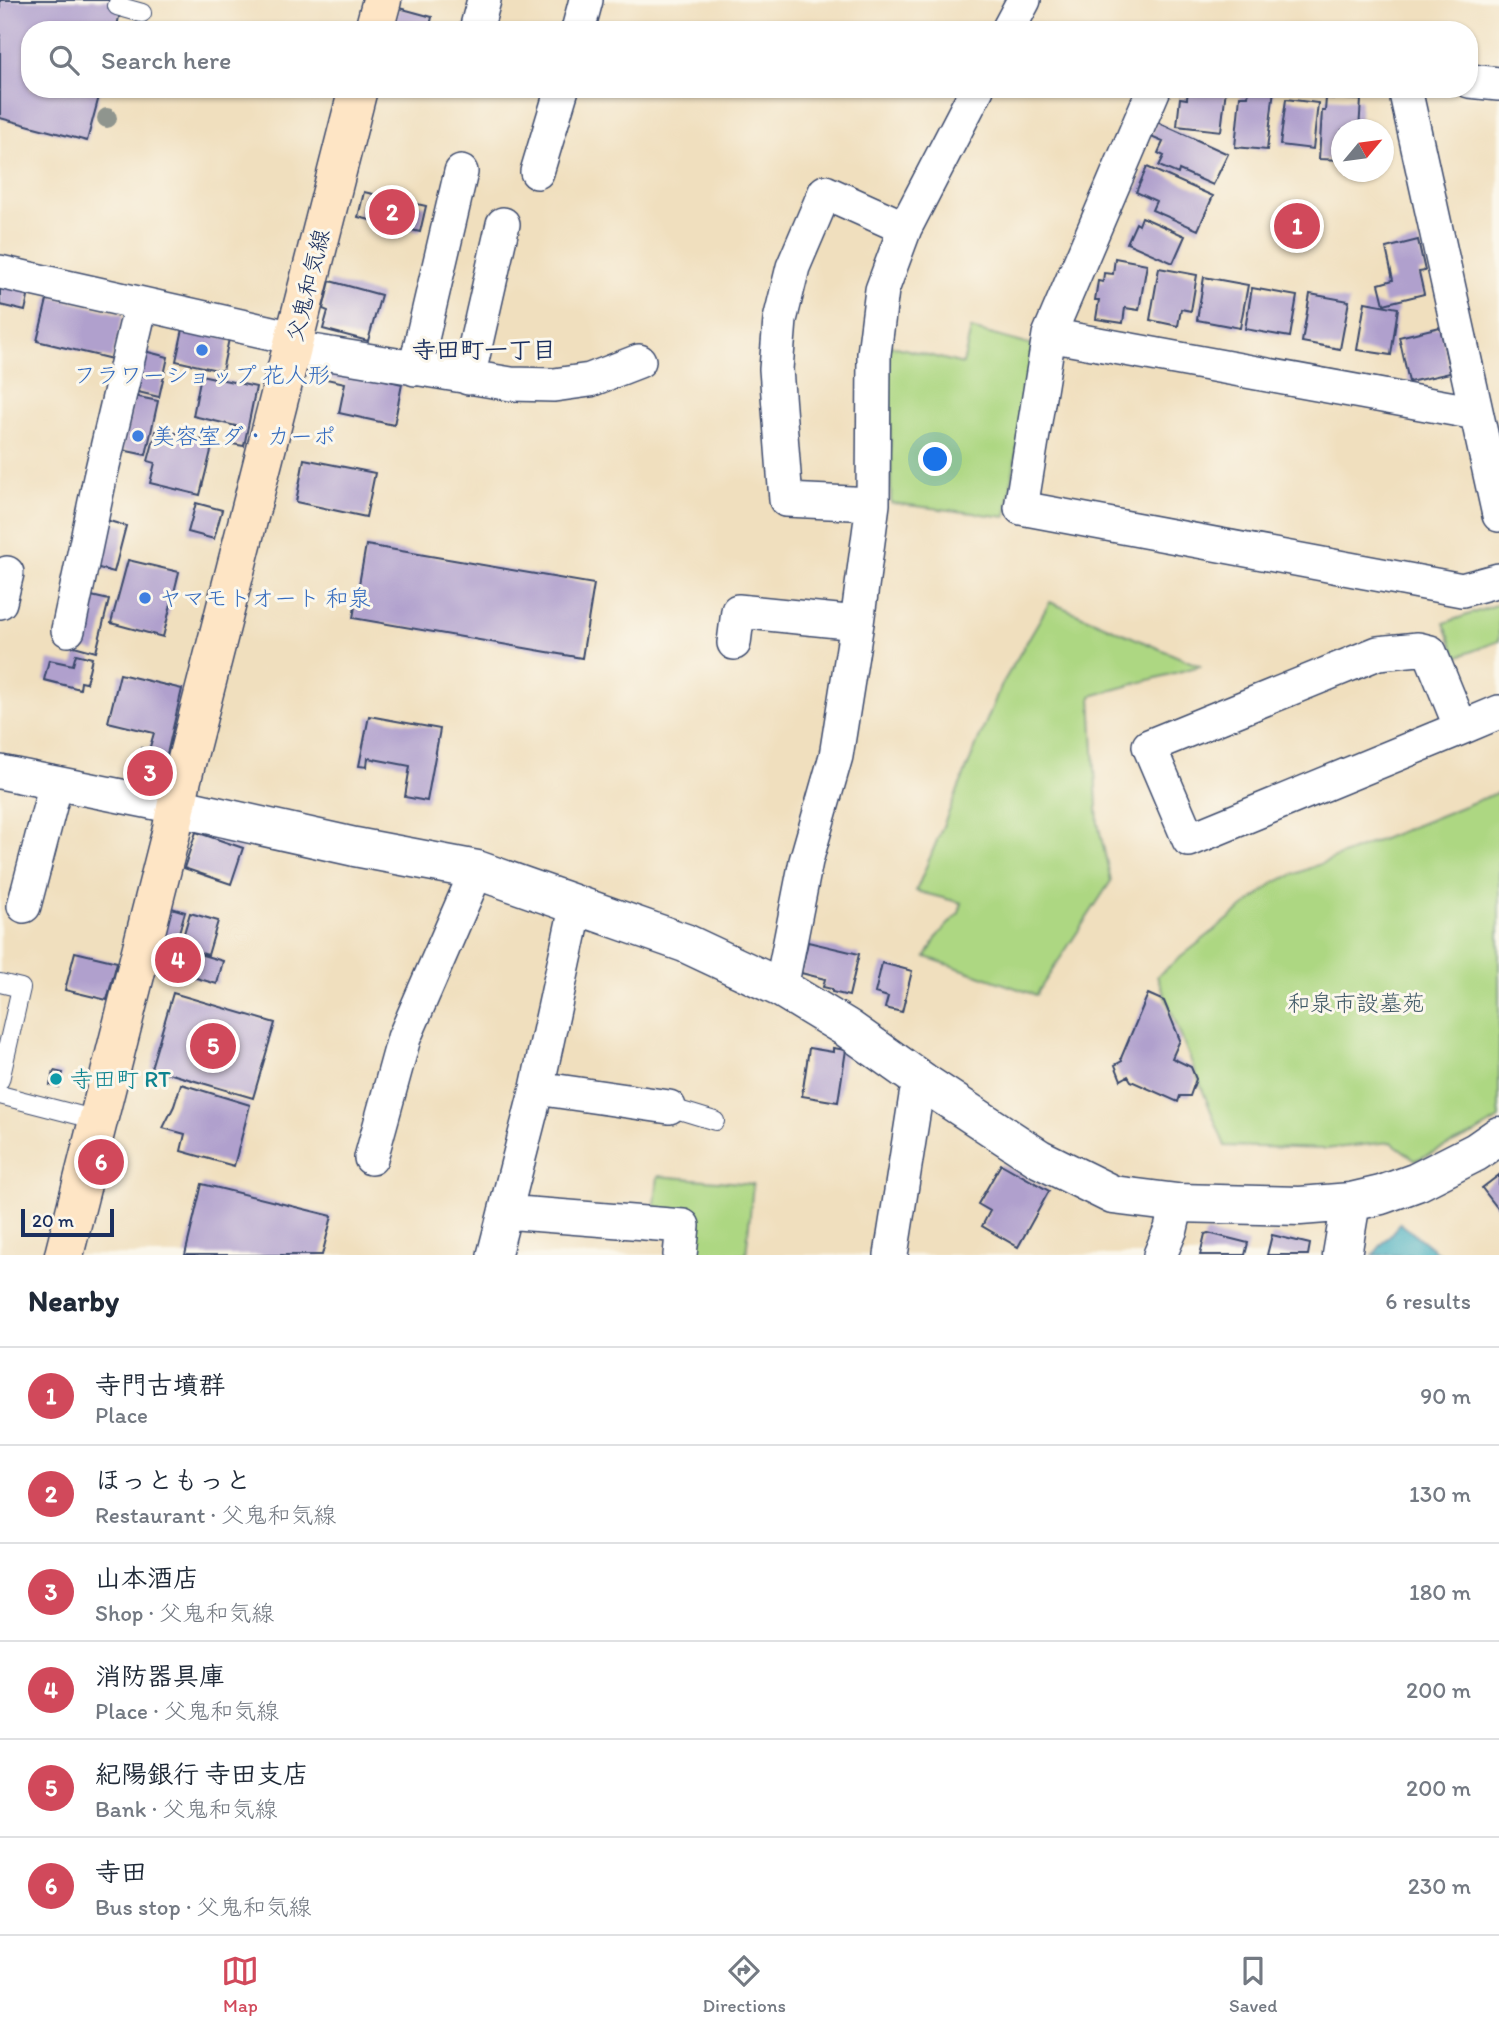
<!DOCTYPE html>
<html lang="en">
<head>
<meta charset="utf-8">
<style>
  body { margin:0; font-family:Itim,"Klee One",sans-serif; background:#f2f2f3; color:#1f2937 }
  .compass { position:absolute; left:1331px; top:119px; width:63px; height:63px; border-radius:50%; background:#fff; box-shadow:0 2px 5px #0004; rotate:61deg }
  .scale { position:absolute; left:21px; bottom:18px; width:93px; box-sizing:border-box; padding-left:7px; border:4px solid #1b2f5e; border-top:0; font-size:19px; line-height:24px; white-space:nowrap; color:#1b2f5e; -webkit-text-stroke:5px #fbf7ec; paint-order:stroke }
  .you { position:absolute; left:936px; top:460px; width:24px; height:24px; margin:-18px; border:5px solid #fff; border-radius:50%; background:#1a73e8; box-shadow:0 0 0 10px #1a73e833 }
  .badge { display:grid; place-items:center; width:46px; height:46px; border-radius:50%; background:#d1495b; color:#fff; font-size:23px; font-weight:700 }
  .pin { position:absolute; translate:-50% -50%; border:4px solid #fff; box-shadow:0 2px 7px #0006 }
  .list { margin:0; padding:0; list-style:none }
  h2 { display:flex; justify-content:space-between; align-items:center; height:91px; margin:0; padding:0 28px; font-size:30px }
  h2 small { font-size:23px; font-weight:400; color:#747a83 }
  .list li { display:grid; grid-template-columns:46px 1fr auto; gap:21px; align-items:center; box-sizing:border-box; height:98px; padding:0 28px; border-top:2px solid #e0e1e3 }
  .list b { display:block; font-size:26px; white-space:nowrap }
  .list p { margin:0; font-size:23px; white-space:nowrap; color:#747a83 }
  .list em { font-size:23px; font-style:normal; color:#747a83 }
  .icon { flex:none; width:38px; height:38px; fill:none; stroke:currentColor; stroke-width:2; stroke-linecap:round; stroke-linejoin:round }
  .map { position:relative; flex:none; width:1499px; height:1255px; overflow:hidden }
  .search { position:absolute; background:#fff; box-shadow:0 2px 5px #0004; left:21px; right:21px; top:21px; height:77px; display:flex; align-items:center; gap:18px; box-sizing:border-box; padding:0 24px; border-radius:28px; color:#747a83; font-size:26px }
  .sheet { height:679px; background:#fff }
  nav { display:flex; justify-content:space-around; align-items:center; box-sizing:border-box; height:98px; border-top:2px solid #e0e1e3; background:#fff; font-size:19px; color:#747a83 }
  nav a { display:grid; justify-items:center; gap:4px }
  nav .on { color:#d1495b }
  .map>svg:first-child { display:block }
  .green { fill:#add782; stroke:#648370; stroke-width:2 }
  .water { fill:#3daabc; stroke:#2c6c8d; stroke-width:2 }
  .building { fill:#b0a0cd }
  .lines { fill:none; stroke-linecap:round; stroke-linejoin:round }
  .service-casing { stroke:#3b496c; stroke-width:20 }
  .minor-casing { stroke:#3b496c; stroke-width:36 }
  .tertiary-casing { stroke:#3b496c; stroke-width:41 }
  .secondary-casing { stroke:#3b496c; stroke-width:41 }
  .service { stroke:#fff; stroke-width:18 }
  .minor { stroke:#fff; stroke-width:33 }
  .tertiary { stroke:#fff; stroke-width:38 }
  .secondary { stroke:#fee5c5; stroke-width:38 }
  .tree { fill:#8f958e }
  .shop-dot { fill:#3f7fe0; stroke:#fbf7ec; stroke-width:2.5 }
  .culture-dot { fill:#0f9aa8; stroke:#fbf7ec; stroke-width:2.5 }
  .labels { text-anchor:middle; stroke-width:6; stroke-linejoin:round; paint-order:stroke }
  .street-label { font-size:23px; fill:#1b2f5e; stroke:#fbf7ec }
  .shop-label { font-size:23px; fill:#366cbe; stroke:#fbf7ec; text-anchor:start }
  .park-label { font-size:23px; fill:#405967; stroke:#fbf7ec }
  .culture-label { font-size:23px; fill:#0d838f; stroke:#fbf7ec; text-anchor:start }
  .neighbourhood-label { font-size:24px; font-weight:bold; fill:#1b2f5e; stroke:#fbf7ec }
</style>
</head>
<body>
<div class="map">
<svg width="1499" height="1255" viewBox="0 0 1499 1255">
  <rect width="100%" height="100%" fill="#fbf7ec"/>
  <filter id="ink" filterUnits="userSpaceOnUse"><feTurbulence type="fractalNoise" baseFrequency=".0143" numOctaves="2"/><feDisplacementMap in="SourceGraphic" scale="14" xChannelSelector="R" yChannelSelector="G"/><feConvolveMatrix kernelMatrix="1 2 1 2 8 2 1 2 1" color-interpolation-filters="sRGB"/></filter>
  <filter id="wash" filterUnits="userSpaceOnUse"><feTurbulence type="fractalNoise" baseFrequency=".00686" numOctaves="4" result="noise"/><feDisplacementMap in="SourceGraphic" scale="28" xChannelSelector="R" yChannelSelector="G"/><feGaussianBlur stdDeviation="1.57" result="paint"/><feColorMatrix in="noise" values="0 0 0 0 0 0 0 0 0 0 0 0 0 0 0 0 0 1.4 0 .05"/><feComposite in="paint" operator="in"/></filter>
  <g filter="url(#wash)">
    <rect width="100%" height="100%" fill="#f0dfbe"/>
    <path class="green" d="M 971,329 L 1034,346 L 1006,517 L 891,503 L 889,345 L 963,364 Z
      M 1050,602 L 1200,666 L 1091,696 L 1098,823 L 1111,881 L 1036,995 L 926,957 L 938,935 L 959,913 L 962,903 L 916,891 L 1001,686 Z
      M 1499,604 L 1499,641 L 1457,657 L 1444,623 Z
      M 1499,792 L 1499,1119 L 1474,1134 L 1416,1160 L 1391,1142 L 1325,1149 L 1225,1146 L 1157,976 L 1275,882 Z
      M 658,1176 L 753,1184 L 746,1255 L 696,1255 L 654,1211 Z"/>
    <path class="water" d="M 1400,1223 L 1441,1255 L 1373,1255 Z"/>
    <g id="blocks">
      <path class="building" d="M 0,0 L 123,0 L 116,30 L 30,30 L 30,89 L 101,89 L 87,141 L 0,118 Z
        M 399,8 L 432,17 L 429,30 L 393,30 Z
        M 1188,89 L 1226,89 L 1221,131 L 1177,126 L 1180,98 L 1187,99 Z
        M 1249,89 L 1274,89 L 1267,150 L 1235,147 L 1240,96 L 1248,96 Z
        M 1326,98 L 1361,100 L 1359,130 L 1342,130 L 1342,160 L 1319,159 L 1322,111 L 1325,111 Z
        M 1286,99 L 1318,103 L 1313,149 L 1280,145 Z
        M 1157,122 L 1228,154 L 1213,185 L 1179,170 L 1178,174 L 1159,166 L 1164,156 L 1158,153 L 1163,142 L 1151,137 Z
        M 1147,167 L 1213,196 L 1198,230 L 1152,210 L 1156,201 L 1136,192 Z
        M 364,192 L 426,206 L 420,232 L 358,217 Z
        M 1142,217 L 1185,236 L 1173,263 L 1127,243 L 1136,223 L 1139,225 Z
        M 1418,240 L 1425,271 L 1419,272 L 1424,294 L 1384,304 L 1379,284 L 1393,280 L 1386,248 Z
        M 1115,258 L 1147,264 L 1139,310 L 1125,308 L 1123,323 L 1096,319 L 1099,300 L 1095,300 L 1098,281 L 1103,282 L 1104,273 L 1113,274 Z
        M 1159,268 L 1197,275 L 1191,311 L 1181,309 L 1178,326 L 1150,320 Z
        M 1204,277 L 1248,285 L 1240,328 L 1197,320 Z
        M 0,281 L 30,288 L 25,311 L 0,305 Z
        M 330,281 L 381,295 L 368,341 L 323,329 L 328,311 L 323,309 Z
        M 1252,288 L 1297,296 L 1290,337 L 1245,329 Z
        M 1310,294 L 1349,301 L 1340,349 L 1302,342 Z
        M 48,296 L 123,315 L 112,359 L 37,341 Z
        M 1365,302 L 1398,308 L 1391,355 L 1357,350 Z
        M 1440,327 L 1450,373 L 1409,382 L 1399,337 Z
        M 183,329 L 229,339 L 222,371 L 176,361 Z
        M 144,351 L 168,357 L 159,397 L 134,391 Z
        M 312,356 L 373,377 L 402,384 L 394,425 L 339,413 L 345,383 L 308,375 Z
        M 201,375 L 256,387 L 244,446 L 232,444 L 236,426 L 193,416 Z
        M 134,396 L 158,401 L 146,455 L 122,450 Z
        M 157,428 L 213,443 L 200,495 L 150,483 L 155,463 L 148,461 Z
        M 304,459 L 375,473 L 366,517 L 296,502 Z
        M 196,503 L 222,510 L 214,539 L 188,532 Z
        M 106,520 L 126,526 L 114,572 L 95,567 Z
        M 366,545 L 594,584 L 582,658 L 353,618 Z
        M 128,560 L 179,572 L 163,637 L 111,623 Z
        M 87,595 L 109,600 L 96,652 L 74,646 Z
        M 76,654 L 92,658 L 86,683 L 81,682 L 80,689 L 44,680 L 49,660 L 73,665 Z
        M 120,674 L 182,689 L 158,793 L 132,786 L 141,748 L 149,750 L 154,733 L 108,722 Z
        M 369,716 L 440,729 L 427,801 L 405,797 L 410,766 L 368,758 L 367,767 L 359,766 Z
        M 196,832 L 243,848 L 231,884 L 184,868 Z
        M 168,907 L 185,912 L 175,946 L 166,943 L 160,935 Z
        M 190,913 L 218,921 L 208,955 L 180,947 Z
        M 808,942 L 859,954 L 849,996 L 832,992 L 832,989 L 823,987 L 825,979 L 801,973 Z
        M 164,944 L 223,961 L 217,984 L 158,967 Z
        M 75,952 L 117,962 L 107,1000 L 65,990 Z
        M 882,963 L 912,971 L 902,1012 L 885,1008 L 888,997 L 875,993 Z
        M 173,993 L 275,1023 L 253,1098 L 151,1068 Z
        M 1148,994 L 1164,1001 L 1180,1040 L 1172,1058 L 1191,1067 L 1196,1079 L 1190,1096 L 1180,1096 L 1178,1102 L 1131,1081 L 1128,1076 L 1121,1080 L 1115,1065 L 1122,1061 L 1121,1058 Z
        M 809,1048 L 833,1052 L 833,1048 L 846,1050 L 838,1102 L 802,1096 Z
        M 54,1071 L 63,1073 L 59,1087 L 50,1085 Z
        M 181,1084 L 250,1105 L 234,1166 L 181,1151 L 185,1134 L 163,1128 L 174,1106 Z
        M 1001,1164 L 1049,1191 L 1018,1247 L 982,1226 L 990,1211 L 978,1204 Z
        M 1499,1175 L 1499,1210 L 1482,1188 Z
        M 202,1184 L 332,1216 L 322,1255 L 185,1255 Z
        M 1208,1233 L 1248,1243 L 1245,1255 L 1200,1255 L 1205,1234 Z
        M 1272,1235 L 1310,1244 L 1308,1255 L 1267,1255 Z"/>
    </g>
  </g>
  <g filter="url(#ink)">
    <use href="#blocks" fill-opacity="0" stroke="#3b496c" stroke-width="2"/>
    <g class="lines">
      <defs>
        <path id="service" d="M 119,0 L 117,6 L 142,13
          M 0,983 L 21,988 L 0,1080
          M 0,1095 L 97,1120
          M 669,1107 L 715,1121"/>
        <path id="minor" d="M 476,30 L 484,0
          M 578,30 L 586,0
          M 1008,30 L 1024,0
          M 1469,81 L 1499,84
          M 1154,89 L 1049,335 L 1021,508 L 1462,590 L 1499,580
          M 1405,89 L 1499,515
          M 537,172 L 562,89
          M 0,272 L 294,338 L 306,350 L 511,384 L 554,385 L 590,380 L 639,361
          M 1049,335 L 1476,413
          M 415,369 L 461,172
          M 468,378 L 503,224
          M 873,504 L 786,500 L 776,369 L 780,320 L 793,267 L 825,192 L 905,228
          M 0,602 L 7,573
          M 68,630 L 100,478 L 141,304
          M 734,643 L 738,611 L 857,623
          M 1461,728 L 1430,652 L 1418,649 L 1378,653 L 1149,746 L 1189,840 L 1461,728 L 1499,712
          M 0,772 L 176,807
          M 24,906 L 56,783
          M 781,988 L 806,861 L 836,756 L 857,623 L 873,504 L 874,354 L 882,290 L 905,228 L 977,89
          M 537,1088 L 669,1107
          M 371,1158 L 404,1038 L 477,870
          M 505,1212 L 683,1226 L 680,1255
          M 494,1255 L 537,1088 L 577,903
          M 891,1255 L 916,1096 L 923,1082
          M 1160,1255 L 1171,1229 L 1177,1203"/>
        <path id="tertiary" d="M 176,807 L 355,847 L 477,870 L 685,943 L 781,988 L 847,1028 L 923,1082 L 1040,1159 L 1113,1195 L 1177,1203 L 1300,1206 L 1351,1202 L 1381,1195 L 1417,1182 L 1476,1152 L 1499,1136
          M 1342,1255 L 1351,1202"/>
        <path id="secondary" d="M 374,30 L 382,0
          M 64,1255 L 171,833 L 182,779 L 358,89"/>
      </defs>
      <use href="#service" class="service-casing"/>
      <use href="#minor" class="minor-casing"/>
      <use href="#tertiary" class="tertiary-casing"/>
      <use href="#secondary" class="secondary-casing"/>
      <use href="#service" class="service"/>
      <use href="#minor" class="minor"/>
      <use href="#tertiary" class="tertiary"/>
      <use href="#secondary" class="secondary"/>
    </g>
    <circle class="tree" cx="107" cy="118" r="10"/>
  </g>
  <g class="shop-dot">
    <circle cx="202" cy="350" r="7"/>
    <circle cx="138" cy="436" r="7"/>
    <circle cx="145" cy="598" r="7"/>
  </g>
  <circle class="culture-dot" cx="56" cy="1079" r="7"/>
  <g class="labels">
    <g class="street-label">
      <text transform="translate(308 285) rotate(-76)" y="8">父鬼和気線</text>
    </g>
    <g class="shop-label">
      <text x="202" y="383" text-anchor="middle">フラワーショップ 花人形</text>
      <text x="152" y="444">美容室ダ・カーポ</text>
      <text x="159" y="606">ヤマモトオート 和泉</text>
    </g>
    <g class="park-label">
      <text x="1356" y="1011">和泉市設墓苑</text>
    </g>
    <g class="culture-label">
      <text x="70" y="1087">寺田町 RT</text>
    </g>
    <g class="neighbourhood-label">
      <text x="484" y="358">寺田町一丁目</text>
    </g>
  </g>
</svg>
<svg class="compass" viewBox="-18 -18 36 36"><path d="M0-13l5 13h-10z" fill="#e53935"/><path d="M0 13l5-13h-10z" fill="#747a83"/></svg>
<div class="scale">20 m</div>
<div class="you"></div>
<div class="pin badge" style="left:1297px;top:226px">1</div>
<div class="pin badge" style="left:392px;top:212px">2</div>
<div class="pin badge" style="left:150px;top:773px">3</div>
<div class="pin badge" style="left:178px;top:960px">4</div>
<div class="pin badge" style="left:213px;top:1046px">5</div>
<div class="pin badge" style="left:101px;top:1162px">6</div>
<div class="search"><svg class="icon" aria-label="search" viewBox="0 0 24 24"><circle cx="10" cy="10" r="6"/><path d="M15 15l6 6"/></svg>Search here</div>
</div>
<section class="sheet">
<h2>Nearby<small>6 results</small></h2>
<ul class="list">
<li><span class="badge">1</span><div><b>寺門古墳群</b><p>Place</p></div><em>90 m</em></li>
<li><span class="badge">2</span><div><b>ほっともっと</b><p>Restaurant · 父鬼和気線</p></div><em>130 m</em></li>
<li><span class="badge">3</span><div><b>山本酒店</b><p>Shop · 父鬼和気線</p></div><em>180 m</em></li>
<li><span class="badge">4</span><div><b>消防器具庫</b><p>Place · 父鬼和気線</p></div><em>200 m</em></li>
<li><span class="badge">5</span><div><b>紀陽銀行 寺田支店</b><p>Bank · 父鬼和気線</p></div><em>200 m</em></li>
<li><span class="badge">6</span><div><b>寺田</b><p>Bus stop · 父鬼和気線</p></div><em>230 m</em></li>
</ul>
</section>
<nav>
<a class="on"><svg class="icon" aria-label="map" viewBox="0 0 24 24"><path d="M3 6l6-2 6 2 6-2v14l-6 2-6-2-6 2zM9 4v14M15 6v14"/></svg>Map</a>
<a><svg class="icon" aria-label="directions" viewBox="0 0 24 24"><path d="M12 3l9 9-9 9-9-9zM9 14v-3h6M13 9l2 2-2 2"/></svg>Directions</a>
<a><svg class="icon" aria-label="saved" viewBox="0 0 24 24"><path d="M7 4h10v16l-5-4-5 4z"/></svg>Saved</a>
</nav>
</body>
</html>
